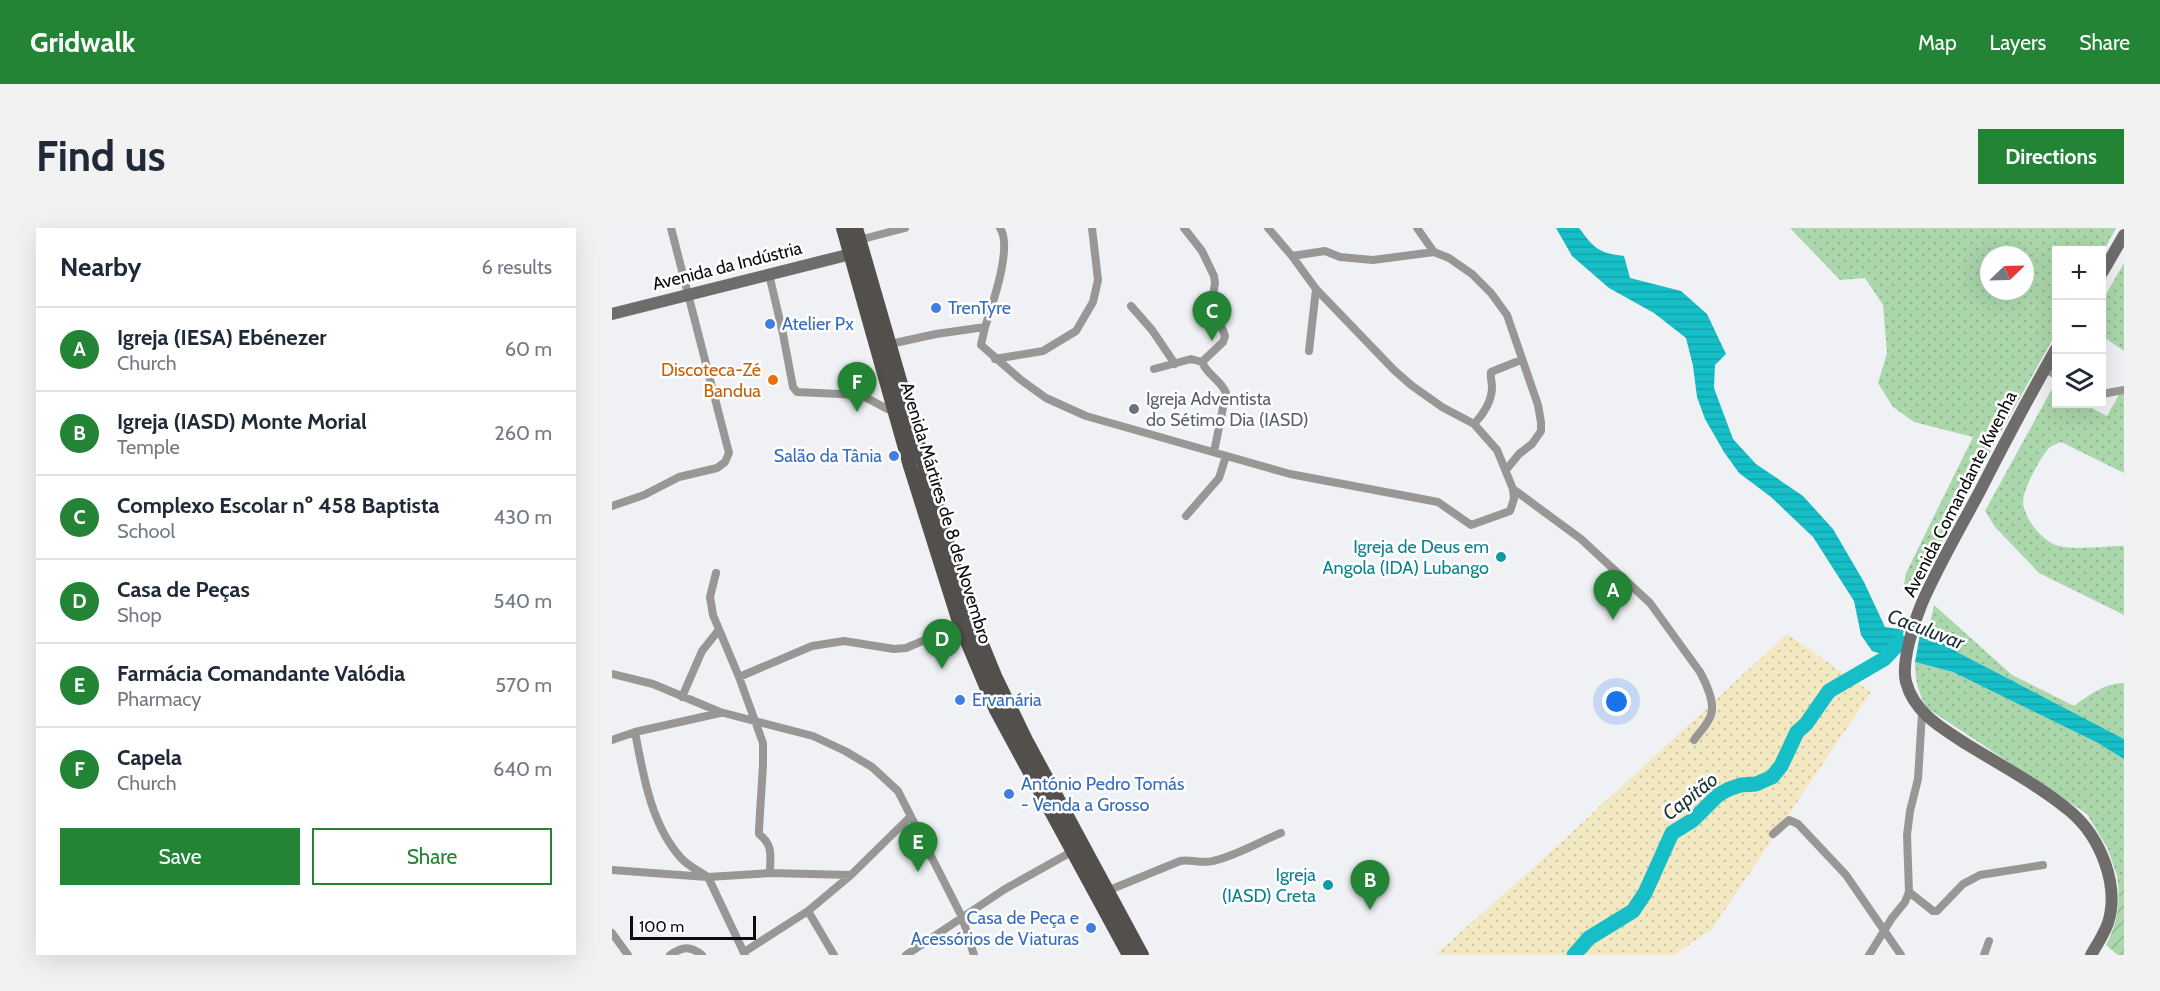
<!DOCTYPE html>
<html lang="en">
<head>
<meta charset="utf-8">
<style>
  body { margin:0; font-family:Cabin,sans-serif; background:#f2f2f3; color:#1f2937 }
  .controls { position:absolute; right:18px; top:18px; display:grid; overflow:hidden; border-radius:0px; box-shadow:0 6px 24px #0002 }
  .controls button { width:54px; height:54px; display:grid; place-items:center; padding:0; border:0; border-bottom:2px solid #e0e1e3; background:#fff; color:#1f2937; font:30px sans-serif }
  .compass { position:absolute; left:1368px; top:18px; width:54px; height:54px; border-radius:50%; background:#fff; box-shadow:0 6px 24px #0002; rotate:67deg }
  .scale { position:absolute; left:18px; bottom:15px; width:126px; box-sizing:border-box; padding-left:6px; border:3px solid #0c0c0e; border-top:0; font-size:16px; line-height:21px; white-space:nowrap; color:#0c0c0e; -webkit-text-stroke:4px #fff; paint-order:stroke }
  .you { position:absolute; left:1005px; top:474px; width:21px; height:21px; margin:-15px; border:4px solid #fff; border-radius:50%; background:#1a73e8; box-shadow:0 0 0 9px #1a73e833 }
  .badge { display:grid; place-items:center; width:39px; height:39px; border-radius:50%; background:#238436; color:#fff; font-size:20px; font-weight:700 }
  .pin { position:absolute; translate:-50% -50px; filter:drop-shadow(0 2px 3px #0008) }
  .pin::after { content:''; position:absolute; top:32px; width:21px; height:18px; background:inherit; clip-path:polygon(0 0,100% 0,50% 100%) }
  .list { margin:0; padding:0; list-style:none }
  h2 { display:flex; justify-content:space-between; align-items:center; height:78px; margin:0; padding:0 24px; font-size:26px }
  h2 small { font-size:20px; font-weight:400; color:#747a83 }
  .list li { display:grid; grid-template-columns:39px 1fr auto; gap:18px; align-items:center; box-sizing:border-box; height:84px; padding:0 24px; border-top:2px solid #e0e1e3 }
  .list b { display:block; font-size:22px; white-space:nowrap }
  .list p { margin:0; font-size:20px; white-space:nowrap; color:#747a83 }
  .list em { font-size:20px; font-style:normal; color:#747a83 }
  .actions { display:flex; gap:12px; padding:18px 24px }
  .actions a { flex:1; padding:14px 0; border:2px solid #238436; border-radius:0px; text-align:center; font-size:21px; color:#238436 }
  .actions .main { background:#238436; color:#fff }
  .icon { flex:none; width:33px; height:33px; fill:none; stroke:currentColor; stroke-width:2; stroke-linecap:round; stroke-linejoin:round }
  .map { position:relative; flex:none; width:1512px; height:727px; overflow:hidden; border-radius:0px }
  header { display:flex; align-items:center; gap:36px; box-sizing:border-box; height:84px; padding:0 30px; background:#238436; color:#fff }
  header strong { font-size:28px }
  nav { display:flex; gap:33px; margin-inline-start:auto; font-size:21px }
  .intro { display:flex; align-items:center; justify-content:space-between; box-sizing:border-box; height:144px; padding:0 36px }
  h1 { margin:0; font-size:42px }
  .button { padding:15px 27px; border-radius:0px; background:#238436; color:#fff; font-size:21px; font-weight:700 }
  main { display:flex; gap:36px; padding:0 36px }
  aside { flex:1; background:#fff; border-radius:0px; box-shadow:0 6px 24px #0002 }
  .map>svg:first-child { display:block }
  .grass { fill:url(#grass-dots); fill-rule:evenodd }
  .sand { fill:url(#sand-dots) }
  .garden { fill:url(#garden-furrows) }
  .water { fill:url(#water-rules) }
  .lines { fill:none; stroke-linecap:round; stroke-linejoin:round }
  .river { stroke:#16bfc8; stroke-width:15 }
  .street { stroke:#999796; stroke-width:8 }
  .secondary { stroke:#6f6d6b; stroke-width:12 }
  .primary { stroke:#524f4d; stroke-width:14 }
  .shop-dot { fill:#3f7fe0; stroke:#fff; stroke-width:2 }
  .food-dot { fill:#e8710a; stroke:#fff; stroke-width:2 }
  .worship-dot { fill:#6b7280; stroke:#fff; stroke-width:2 }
  .culture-dot { fill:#0f9aa8; stroke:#fff; stroke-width:2 }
  .labels { text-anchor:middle; stroke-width:5; stroke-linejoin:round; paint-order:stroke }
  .street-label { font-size:18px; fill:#0c0c0e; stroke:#fff }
  .shop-label { font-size:18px; fill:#366cbe; stroke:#fff; text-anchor:start }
  .food-label { font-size:18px; fill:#c56008; stroke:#fff; text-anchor:end }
  .worship-label { font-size:18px; fill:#5b616d; stroke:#fff; text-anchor:start }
  .culture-label { font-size:18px; fill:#0d838f; stroke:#fff; text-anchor:end }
  .water-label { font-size:20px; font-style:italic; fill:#1c3436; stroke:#fff }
</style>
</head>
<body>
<header>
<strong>Gridwalk</strong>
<nav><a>Map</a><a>Layers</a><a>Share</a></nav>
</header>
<div class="intro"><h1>Find us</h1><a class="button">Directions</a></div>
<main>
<aside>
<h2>Nearby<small>6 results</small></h2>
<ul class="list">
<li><span class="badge">A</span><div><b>Igreja (IESA) Ebénezer</b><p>Church</p></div><em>60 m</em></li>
<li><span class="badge">B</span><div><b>Igreja (IASD) Monte Morial</b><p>Temple</p></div><em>260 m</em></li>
<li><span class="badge">C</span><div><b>Complexo Escolar nº 458 Baptista</b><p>School</p></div><em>430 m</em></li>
<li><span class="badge">D</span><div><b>Casa de Peças</b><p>Shop</p></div><em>540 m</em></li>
<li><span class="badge">E</span><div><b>Farmácia Comandante Valódia</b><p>Pharmacy</p></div><em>570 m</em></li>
<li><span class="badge">F</span><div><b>Capela</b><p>Church</p></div><em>640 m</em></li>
</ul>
<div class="actions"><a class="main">Save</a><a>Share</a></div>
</aside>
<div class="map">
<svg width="1512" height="727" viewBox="0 0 1512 727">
  <defs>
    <pattern id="grass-dots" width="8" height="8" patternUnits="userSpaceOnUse" patternTransform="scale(1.5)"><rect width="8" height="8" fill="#abd7ac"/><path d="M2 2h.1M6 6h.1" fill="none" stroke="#92b793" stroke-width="1.8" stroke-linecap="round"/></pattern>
    <pattern id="sand-dots" width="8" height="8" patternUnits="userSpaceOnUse" patternTransform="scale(1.5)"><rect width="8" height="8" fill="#f2e8c2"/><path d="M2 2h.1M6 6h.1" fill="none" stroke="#cec6a6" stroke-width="1.8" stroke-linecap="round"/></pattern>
    <pattern id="garden-furrows" width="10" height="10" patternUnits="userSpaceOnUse" patternTransform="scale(1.5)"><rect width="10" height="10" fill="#abd7ac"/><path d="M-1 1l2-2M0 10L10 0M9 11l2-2" fill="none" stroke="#92b793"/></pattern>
    <pattern id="water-rules" width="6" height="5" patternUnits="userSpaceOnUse" patternTransform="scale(1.5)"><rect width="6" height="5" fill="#16bfc8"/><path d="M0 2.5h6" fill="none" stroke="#13a3ab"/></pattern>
  </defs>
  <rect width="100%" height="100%" fill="#f0f1f5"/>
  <path class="grass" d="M 1178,0 L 1504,0 L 1490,26 L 1490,22 L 1444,22 L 1444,105 L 1384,213 L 1307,357 L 1291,362 L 1294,345 L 1361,209 L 1302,194 L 1281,179 L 1266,155 L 1275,125 L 1271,77 L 1253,50 L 1228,52 ZM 1377,27 L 1413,27 L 1413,63 L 1377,63 Z
    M 1512,35 L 1512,123 L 1490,108 L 1490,73 Z
    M 1512,158 L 1512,245 L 1449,214 C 1445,216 1441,217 1437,220 C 1428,230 1411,261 1411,274 C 1412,291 1431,314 1447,318 C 1463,322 1495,318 1512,318 L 1512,387 L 1427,345 L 1383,299 L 1373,283 L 1441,159 L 1444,160 L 1444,176 L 1472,176 L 1495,188 Z
    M 1322,377 L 1400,447 L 1462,478 C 1477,467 1493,455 1512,455 L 1512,511 L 1345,424 L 1316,404 Z
    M 1303,434 L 1341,444 L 1484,514 L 1512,531 L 1512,653 L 1505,648 L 1496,621 L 1475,586 L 1315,480 C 1306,464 1303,452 1303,434 Z"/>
  <path class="sand" d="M 1175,406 L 1259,464 L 1100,701 L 1062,727 L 823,727 L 920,641 Z"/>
  <path class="garden" d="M 1505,648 L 1512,653 L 1512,727 L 1506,727 L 1494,717 C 1506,695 1509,672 1505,648 Z"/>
  <path class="water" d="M 944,0 L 967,0 C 982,20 986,25 1012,28 L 1018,50 L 1069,63 L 1095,86 L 1114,126 L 1103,137 L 1102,160 L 1121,211 L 1144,236 L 1191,268 L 1221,301 L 1252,354 L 1273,399 L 1292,402 L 1287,424 L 1281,429 L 1260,423 L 1249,407 L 1242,373 L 1201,309 L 1159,269 L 1127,245 L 1112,224 L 1093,191 L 1085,169 L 1081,138 L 1074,110 L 1042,85 L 997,60 L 960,28 Z
    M 1316,404 L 1345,424 L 1512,511 L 1512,531 L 1484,514 L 1341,444 L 1303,434 L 1308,406 Z"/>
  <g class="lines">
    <path class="river" d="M 962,727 L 977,710 L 1021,683 L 1033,665 L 1060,605 L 1081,592 L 1106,567 L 1117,561 L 1129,557 L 1144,556 L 1160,549 L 1169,538 L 1185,504 L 1194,496 L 1217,463 L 1272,431 L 1288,414"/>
    <path class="street" d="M 572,0 L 590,23 L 602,48 L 603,55 L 600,74 L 613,108 L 611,114 L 590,134 C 595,147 609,152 614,165 L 602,224
      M 805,0 L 822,24
      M 247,12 L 293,0
      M 680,28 L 713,23 L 728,29 L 761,32 L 822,24 L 837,30 L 860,46 L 879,65 L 895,87 L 926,177 L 929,194 L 929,203 L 920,216 L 907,226 L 894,242
      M 157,46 L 171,106 L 181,159 L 185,164 L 249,167 L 283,185
      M 519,78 L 540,102 L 563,136
      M 373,99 C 380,77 401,19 388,0
      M 278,116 L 324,106 L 373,99 L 369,117 L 409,152 L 434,170 L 474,188 L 678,246 L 826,274 L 859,297 L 898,283 L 902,271 L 901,261 L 885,222 L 862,196 L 830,179 L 799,157 L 782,142 L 704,61 L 680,28 L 656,0
      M 697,123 L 704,61
      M 383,131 L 431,123 L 464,103 L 481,74 L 486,52 L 480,0
      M 542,141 L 579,131 L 590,134
      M 1433,141 L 1444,147
      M 1490,166 L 1512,162
      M 862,196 C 871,187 880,173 880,159 C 880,153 878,150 879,144 L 909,132
      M 901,261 L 969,311 L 1038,375 L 1088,444 C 1094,455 1103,475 1099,487 C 1096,496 1087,505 1082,512
      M 0,278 L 32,267 L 67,249 L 105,240 L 113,234 L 117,225 L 59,0
      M 574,288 L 607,250 L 614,228
      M 104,345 L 98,369 L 101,387 L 127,449 L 151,515 L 151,537 L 147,601 L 147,606 C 162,618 158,628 158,645
      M 0,446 L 41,456 L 108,484 L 201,508 L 233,523 L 260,539 L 286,563 L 350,689 L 362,727
      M 127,449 L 200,418 L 232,413 L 282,421 L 294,420 L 348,397
      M 70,469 L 90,423 L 106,403
      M 23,504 C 31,546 39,597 69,630 C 76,638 87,643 96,649
      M 0,512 L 23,504 L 108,485
      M 1161,606 L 1177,592 L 1186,596 L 1234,647 L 1289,727
      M 0,642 L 95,649
      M 495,663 L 568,633 C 579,631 590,636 601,633 C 624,628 647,614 669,605
      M 1297,664 L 1321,683 L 1325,683 L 1351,656 L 1368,647 L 1431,637
      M 196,683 L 222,727
      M 0,705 L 16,727
      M 132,724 L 196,683 L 239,647
      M 58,727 C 70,719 78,717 90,727
      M 133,727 L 96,649 L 158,645 L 239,647 L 298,589
      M 294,727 L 393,661 L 461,623
      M 1257,727 L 1280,690 L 1293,674 L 1297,664 L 1295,607 L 1298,583 L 1306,551 L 1310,485
      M 1372,727 L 1377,713"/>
    <path class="secondary" d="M 1490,45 L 1512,7
      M 0,86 L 239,26
      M 1444,121 C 1418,167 1393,214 1369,261 C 1349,299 1327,336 1310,375 C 1302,394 1289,434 1294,454 C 1302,485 1331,501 1356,517 C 1390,538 1428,558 1459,584 C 1488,609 1508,657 1496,695 C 1492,706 1485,717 1479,727"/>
    <path class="primary" d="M 231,0 L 298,238 L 348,397 L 384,482 L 517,727
      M 244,0 L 308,222 L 342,337 L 367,409 L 383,448 L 414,512 L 530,727"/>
  </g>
  <g class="shop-dot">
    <circle cx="324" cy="80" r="6"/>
    <circle cx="158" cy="96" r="6"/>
    <circle cx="282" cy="228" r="6"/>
    <circle cx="348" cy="472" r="6"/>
    <circle cx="397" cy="566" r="6"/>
    <circle cx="479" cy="700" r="6"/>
  </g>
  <circle class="food-dot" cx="161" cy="152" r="6"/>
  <circle class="worship-dot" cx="522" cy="181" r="6"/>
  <g class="culture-dot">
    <circle cx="889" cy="329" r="6"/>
    <circle cx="716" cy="657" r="6"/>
  </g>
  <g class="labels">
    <g class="street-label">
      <text transform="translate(115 38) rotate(-14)" y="6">Avenida da Indústria</text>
      <text transform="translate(1348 266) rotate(-63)" y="6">Avenida Comandante Kwenha</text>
      <text transform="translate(334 285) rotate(73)" y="6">Avenida Mártires de 8 de Novembro</text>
    </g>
    <g class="shop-label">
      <text x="336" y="86">TrenTyre</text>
      <text x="170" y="102">Atelier Px</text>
      <text x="270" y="234" text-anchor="end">Salão da Tânia</text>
      <text x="360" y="478">Ervanária</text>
      <text x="409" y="562">António Pedro Tomás<tspan x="409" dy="21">- Venda a Grosso</tspan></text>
      <text x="467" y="696" text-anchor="end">Casa de Peça e<tspan x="467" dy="21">Acessórios de Viaturas</tspan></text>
    </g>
    <g class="food-label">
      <text x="149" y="148">Discoteca-Zé<tspan x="149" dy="21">Bandua</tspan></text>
    </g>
    <g class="worship-label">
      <text x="534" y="177">Igreja Adventista<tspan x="534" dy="21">do Sétimo Dia (IASD)</tspan></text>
    </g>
    <g class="culture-label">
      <text x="877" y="325">Igreja de Deus em<tspan x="877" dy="21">Angola (IDA) Lubango</tspan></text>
      <text x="704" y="653">Igreja<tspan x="704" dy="21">(IASD) Creta</tspan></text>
    </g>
    <g class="water-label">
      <text transform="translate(1314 401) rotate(21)" y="7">Caculuvar</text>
      <text transform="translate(1078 568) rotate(-38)" y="7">Capitão</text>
    </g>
  </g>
</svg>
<div class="controls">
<button>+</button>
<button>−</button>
<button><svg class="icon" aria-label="layers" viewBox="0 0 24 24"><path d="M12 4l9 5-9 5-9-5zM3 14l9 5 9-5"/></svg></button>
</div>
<svg class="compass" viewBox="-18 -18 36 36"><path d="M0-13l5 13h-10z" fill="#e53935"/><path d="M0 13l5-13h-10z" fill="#747a83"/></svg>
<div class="scale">100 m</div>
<div class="you"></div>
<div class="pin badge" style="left:1001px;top:392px">A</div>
<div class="pin badge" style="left:758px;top:682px">B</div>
<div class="pin badge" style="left:600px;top:113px">C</div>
<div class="pin badge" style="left:330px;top:441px">D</div>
<div class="pin badge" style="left:306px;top:644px">E</div>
<div class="pin badge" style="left:245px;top:184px">F</div>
</div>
</main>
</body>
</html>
